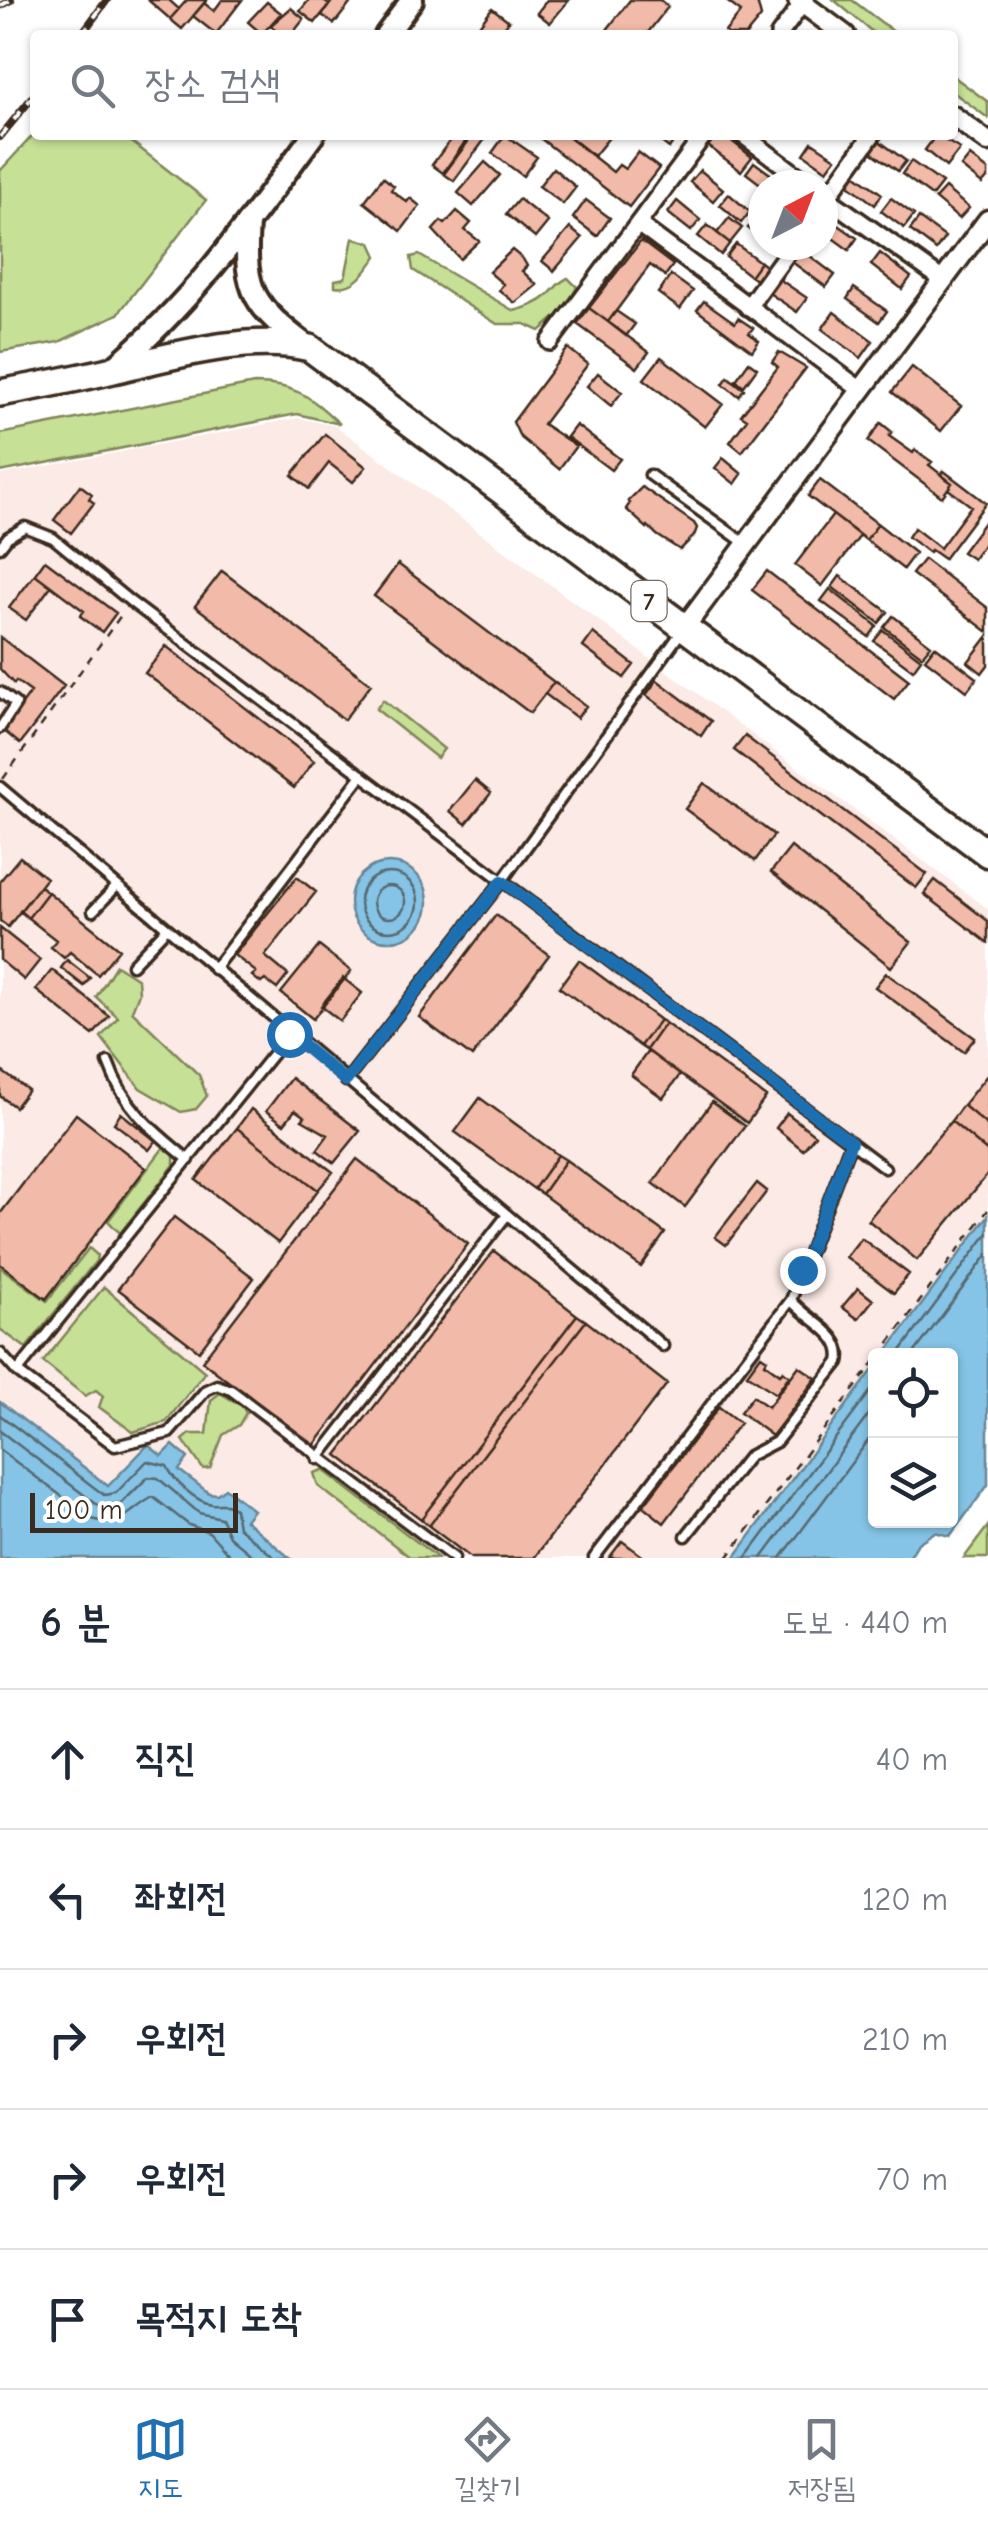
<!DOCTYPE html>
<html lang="ko">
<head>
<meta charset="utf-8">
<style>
  body { margin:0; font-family:"Comic Neue","Poor Story",sans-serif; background:#f6f6f7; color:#1f2937 }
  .controls { position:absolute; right:30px; bottom:30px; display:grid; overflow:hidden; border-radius:10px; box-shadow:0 2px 8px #0004 }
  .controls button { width:90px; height:90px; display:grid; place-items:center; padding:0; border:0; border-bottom:2px solid #e0e1e3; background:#fff; color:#1f2937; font:50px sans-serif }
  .compass { position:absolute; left:748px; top:170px; width:90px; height:90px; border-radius:50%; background:#fff; box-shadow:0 2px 8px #0004; rotate:42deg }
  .scale { position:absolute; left:30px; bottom:25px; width:208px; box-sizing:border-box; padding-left:10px; border:5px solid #3b2a1e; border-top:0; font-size:28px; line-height:35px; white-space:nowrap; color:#3b2a1e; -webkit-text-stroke:8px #fff; paint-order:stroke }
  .stop { position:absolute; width:30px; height:30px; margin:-22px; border:8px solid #1f6fb2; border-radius:50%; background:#fff }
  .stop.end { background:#1f6fb2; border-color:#fff; box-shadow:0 2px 10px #0008 }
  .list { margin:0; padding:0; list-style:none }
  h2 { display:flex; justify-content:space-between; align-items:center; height:130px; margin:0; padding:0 40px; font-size:42px }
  h2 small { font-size:32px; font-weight:400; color:#747a83 }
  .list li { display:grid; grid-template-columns:65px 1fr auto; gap:30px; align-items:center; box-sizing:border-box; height:140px; padding:0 40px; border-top:2px solid #e0e1e3 }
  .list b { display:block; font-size:38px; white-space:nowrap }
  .list em { font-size:32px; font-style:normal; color:#747a83 }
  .icon { flex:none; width:55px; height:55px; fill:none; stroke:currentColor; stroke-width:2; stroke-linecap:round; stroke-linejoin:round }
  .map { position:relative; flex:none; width:988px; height:1558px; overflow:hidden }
  .search { position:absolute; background:#fff; box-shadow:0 2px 8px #0004; left:30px; right:30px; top:30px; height:110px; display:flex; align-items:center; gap:25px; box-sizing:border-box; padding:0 35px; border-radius:10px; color:#747a83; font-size:38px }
  .sheet { height:830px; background:#fff }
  nav { display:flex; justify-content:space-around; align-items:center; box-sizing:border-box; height:140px; border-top:2px solid #e0e1e3; background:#fff; font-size:28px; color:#747a83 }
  nav a { display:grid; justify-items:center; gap:5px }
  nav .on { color:#1f6fb2 }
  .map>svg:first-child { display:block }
  .built { fill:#fbeae5 }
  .green { fill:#c6e096; stroke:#80855a; stroke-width:2.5 }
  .water { fill:#85c4e6; stroke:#678696; stroke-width:2.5 }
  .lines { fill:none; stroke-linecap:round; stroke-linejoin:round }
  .shore { stroke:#59686e; stroke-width:2.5 }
  .building { fill:#f2baa8; stroke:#3b2a1e; stroke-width:2.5 }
  .service-casing { stroke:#3b2a1e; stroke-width:15 }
  .minor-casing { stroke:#3b2a1e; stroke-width:22 }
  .tertiary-casing { stroke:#3b2a1e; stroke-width:25 }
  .secondary-casing { stroke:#3b2a1e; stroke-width:28 }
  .trunk-casing { stroke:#3b2a1e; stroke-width:32 }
  .path { stroke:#3b2a1e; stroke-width:2.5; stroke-dasharray:8 8; stroke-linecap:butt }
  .service { stroke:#fff; stroke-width:8 }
  .minor { stroke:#fff; stroke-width:15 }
  .tertiary { stroke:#fff; stroke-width:18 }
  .secondary { stroke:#fff; stroke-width:20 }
  .trunk { stroke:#fff; stroke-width:25 }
  .rail-casing { stroke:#3b2a1e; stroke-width:8 }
  .rail { stroke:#fff; stroke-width:4; stroke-dasharray:11; stroke-linecap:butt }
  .route { stroke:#1f6fb2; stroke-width:12 }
  .labels { text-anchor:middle; stroke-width:9; stroke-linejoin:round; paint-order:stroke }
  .shield { fill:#fff; stroke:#766a62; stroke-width:2.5 }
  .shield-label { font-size:25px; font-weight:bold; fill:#3b2a1e }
</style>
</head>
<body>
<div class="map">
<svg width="988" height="1558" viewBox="0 0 988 1558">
  <rect width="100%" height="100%" fill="#fff"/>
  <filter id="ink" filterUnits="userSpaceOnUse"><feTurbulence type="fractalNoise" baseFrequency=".01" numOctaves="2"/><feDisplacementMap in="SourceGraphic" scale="20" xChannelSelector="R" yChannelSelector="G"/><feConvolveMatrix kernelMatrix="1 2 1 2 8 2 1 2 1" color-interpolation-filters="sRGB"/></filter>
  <g filter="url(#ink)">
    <path class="built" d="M 298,418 L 336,426 L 988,909 L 988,1219 L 885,1355 L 876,1356 L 875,1368 L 736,1558 L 290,1558 L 245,1520 L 252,1510 L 225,1488 L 217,1494 L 210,1493 L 178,1469 L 173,1446 L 162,1457 L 147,1446 L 108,1486 L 0,1402 L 0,475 Z"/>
    <path class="green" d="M 834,0 L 852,0 L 898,35 L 876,35 Z
      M 953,76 L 988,102 L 988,118 L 953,92 Z
      M 35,133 L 123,135 L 206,200 L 118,314 L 59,342 L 0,352 L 0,171 Z
      M 353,238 L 371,243 L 377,256 C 366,271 355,290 335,286 L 335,280 L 345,278 Z
      M 419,255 L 514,311 C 526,308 538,304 547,296 C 556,288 557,283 568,278 L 577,287 L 565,309 L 540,331 L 525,324 L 497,324 L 413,270 L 411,257 Z
      M 254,384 C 297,384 310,397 340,424 L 297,414 L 0,472 L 0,434 Z
      M 383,700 L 444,749 L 437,758 L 376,709 Z
      M 116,965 L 138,979 L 139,993 L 132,1011 L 199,1075 L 207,1096 L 196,1109 L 181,1112 L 140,1088 L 101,1037 L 118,1017 L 96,997 Z
      M 164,1147 L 174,1154 L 174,1165 L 120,1233 L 108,1221 Z
      M 89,1248 L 97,1255 L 96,1261 L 26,1348 L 0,1329 L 0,1267 L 47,1301 Z
      M 104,1287 L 205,1372 L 166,1422 L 133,1432 L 99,1407 L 103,1396 L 96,1390 L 85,1396 L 43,1362 Z
      M 220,1393 L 242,1406 L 246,1413 L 239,1425 L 223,1435 L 210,1468 L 203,1469 L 183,1440 L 190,1434 L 207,1434 L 211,1400 Z
      M 323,1470 L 438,1558 L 411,1558 L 318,1486 L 314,1473 Z
      M 988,1526 L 988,1558 L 964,1558 Z"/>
    <path class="water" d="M350 902a39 39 0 1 1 78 0a39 39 0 1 1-78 0Z
      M 988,1216 L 988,1485 L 950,1536 L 935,1532 L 918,1543 L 909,1558 L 734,1558 L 875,1367 L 876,1520 L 950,1520 L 950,1356 L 884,1355 Z
      M 0,1402 L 108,1486 L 148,1445 L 162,1456 L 173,1445 L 188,1458 L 179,1470 L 209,1493 L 217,1494 L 225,1488 L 253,1510 L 245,1520 L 290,1558 L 0,1558 Z"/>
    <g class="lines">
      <path class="shore" d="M360 902a29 29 0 1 1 58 0a29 29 0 1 1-58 0Z
        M373 902a16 16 0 1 1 32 0a16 16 0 1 1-32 0Z
        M 897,1356 L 988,1233
        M 912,1356 L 988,1254
        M 0,1415 L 104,1495 L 116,1493 L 147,1461 L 167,1466 C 173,1480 195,1502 212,1504 C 223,1505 225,1501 235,1509 L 238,1527 L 275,1558
        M 0,1431 L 100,1507 L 121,1504 L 148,1477 L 158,1478 L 199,1513 L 221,1518 L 229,1536 L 255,1558
        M 0,1450 L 92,1519 C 122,1529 130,1509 153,1497 L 189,1525 L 209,1532 L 232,1558
        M 746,1558 L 876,1384
        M 762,1558 L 876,1405
        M 781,1558 L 876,1430"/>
    </g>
    <path class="building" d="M 148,0 L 169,0 L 179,9 L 170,19 Z
      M 187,0 L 207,0 L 182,29 L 170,19 Z
      M 222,0 L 242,0 L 216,34 L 193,16 L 204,3 L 214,11 Z
      M 309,0 L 323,0 L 329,5 L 315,23 L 300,11 Z
      M 333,0 L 353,0 L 334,24 L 322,15 Z
      M 547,0 L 569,0 L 550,23 L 537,13 Z
      M 630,0 L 660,0 L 668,7 L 646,35 L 603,35 Z
      M 725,0 L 754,0 L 758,5 L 761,17 L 746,35 L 730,35 L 725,32 L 741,12 Z
      M 267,2 L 281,13 L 262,34 L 248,22 Z
      M 291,8 L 304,19 L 292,34 L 279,35 L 271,25 Z
      M 492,8 L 509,21 L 498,35 L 472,35 Z
      M 454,135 L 470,135 L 443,173 L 432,165 Z
      M 473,135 L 488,135 L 454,181 L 444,174 Z
      M 505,135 L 537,157 L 523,176 L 492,153 Z
      M 536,135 L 566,135 L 613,172 L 619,165 L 625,169 L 638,152 L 659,168 L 629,207 Z
      M 573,135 L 611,135 L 594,156 L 571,138 Z
      M 652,135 L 678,135 L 669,148 Z
      M 717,135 L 724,135 L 752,157 L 741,171 L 708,146 Z
      M 936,135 L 960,149 L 946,167 L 925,150 Z
      M 878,140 L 906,161 L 898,171 L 870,151 Z
      M 812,142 L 836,158 L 827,170 L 804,154 Z
      M 970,156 L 988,170 L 988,177 L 982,184 L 961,167 Z
      M 911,161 L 942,183 L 932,196 L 902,174 Z
      M 485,162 L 500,175 L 473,206 L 458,193 Z
      M 754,162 L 777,179 L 772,185 L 763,186 L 746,173 Z
      M 553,168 L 576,187 L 563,204 L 539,186 Z
      M 700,170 L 723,189 L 713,201 L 690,182 Z
      M 852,172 L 882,194 L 875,205 L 845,182 Z
      M 383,177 L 394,186 L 391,190 L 407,202 L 410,198 L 420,206 L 401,231 L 364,202 Z
      M 945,188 L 969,208 L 959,219 L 935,199 Z
      M 729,194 L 750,212 L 741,223 L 720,205 Z
      M 891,198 L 914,215 L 904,228 L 881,211 Z
      M 519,199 L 548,222 L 535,238 L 506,214 Z
      M 586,200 L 610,218 L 597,236 L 573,218 Z
      M 677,201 L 700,220 L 691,231 L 668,213 Z
      M 457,211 L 471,223 L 465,230 L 479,241 L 460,259 L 433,230 L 441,221 L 445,224 Z
      M 763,215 L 763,240 L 748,228 Z
      M 729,218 L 742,228 L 730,243 L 717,233 Z
      M 919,218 L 945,237 L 936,250 L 910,230 Z
      M 830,219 L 857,238 L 849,250 L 823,231 Z
      M 707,225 L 730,243 L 721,255 L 698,236 Z
      M 570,228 L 582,238 L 554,271 L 542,261 Z
      M 641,241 L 673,265 L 665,276 L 650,265 L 608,322 L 589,308 Z
      M 736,244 L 760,262 L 750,276 L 726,257 Z
      M 801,249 L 835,275 L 826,287 L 792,262 Z
      M 512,250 L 523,259 L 527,266 L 522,271 L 537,285 L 515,303 L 499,290 L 503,284 L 489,272 Z
      M 880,253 L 911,277 L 902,289 L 871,265 Z
      M 760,262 L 770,270 L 760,283 L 750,276 Z
      M 671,275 L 693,291 L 680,309 L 658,293 Z
      M 779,279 L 807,298 L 797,312 L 769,293 Z
      M 854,288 L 887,311 L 879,322 L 847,299 Z
      M 704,301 L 735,323 L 738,318 L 753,328 L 749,333 L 759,341 L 752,351 L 697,310 Z
      M 589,308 L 649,352 L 637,368 L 577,324 Z
      M 616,311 L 635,324 L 626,336 L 608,322 Z
      M 834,312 L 873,341 L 861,358 L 822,329 Z
      M 568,348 L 588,364 L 543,424 L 576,446 L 559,469 L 520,437 L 513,422 Z
      M 779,352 L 806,368 L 742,452 L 730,442 L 747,419 L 741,415 L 778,367 L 772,362 Z
      M 661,357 L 723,404 L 705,427 L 644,379 Z
      M 749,362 L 757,368 L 744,386 L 736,380 Z
      M 912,367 L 961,406 L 941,431 L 892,392 Z
      M 598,373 L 622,392 L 611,406 L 587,386 Z
      M 728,377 L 744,389 L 739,396 L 723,384 Z
      M 881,423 L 892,432 L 889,436 L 913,453 L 915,450 L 932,462 L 929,465 L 952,483 L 942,497 L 868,441 Z
      M 576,425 L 620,459 L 611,470 L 567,437 Z
      M 325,434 L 366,467 L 353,482 L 329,463 L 309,489 L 292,475 Z
      M 723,458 L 742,474 L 735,484 L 715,468 Z
      M 944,471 L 986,503 L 944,559 L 931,550 L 929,553 L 908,537 L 914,528 L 940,548 L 971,506 L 948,489 L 952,483 L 941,475 Z
      M 820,480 L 878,524 L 866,540 L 808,496 Z
      M 80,485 L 92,494 L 89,499 L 94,503 L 71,533 L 54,520 Z
      M 642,487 L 694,523 L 697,528 L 694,536 L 680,550 L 657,535 L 648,526 L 647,528 L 626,509 L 630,503 L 628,501 Z
      M 833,515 L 860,536 L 822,586 L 795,565 Z
      M 988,517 L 988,538 L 973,559 L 962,552 Z
      M 878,524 L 915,553 L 903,569 L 866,540 Z
      M 924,559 L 988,608 L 988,632 L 912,574 Z
      M 45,560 L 116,613 L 102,632 L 80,616 L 84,611 L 35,574 Z
      M 398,564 L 554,682 L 530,713 L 374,596 Z
      M 222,571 L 371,684 L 344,720 L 195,606 Z
      M 767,571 L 909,680 L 894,699 L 752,590 Z
      M 35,574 L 51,586 L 26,620 L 9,608 Z
      M 840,576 L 888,612 L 879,623 L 832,587 Z
      M 830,589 L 877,626 L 869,637 L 821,601 Z
      M 893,616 L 931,645 L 922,656 L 884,627 Z
      M 883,630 L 921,659 L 913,670 L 874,641 Z
      M 593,633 L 634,665 L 624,678 L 583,647 Z
      M 988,636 L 988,665 L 982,673 L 968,662 Z
      M 0,637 L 64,686 L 20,744 L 3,730 L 31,692 L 16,681 L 14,684 L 0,669 Z
      M 166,646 L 314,761 L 294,788 L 145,673 Z
      M 935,646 L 977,678 L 967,691 L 925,659 Z
      M 657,680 L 711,721 L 701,736 L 646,695 Z
      M 554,682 L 586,706 L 577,718 L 545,694 Z
      M 745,736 L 927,874 L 916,888 L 734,750 Z
      M 475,780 L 491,793 L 466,824 L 450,811 Z
      M 704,783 L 774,835 L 755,861 L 685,809 Z
      M 791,847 L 911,942 L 891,967 L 771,872 Z
      M 20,857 L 46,878 L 8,927 L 0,921 L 0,881 Z
      M 297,877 L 316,892 L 265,956 L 288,975 L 277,989 L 265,980 L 261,983 L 252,976 L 256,972 L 234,955 Z
      M 935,880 L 988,921 L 988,943 L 924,894 Z
      M 40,886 L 48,892 L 28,918 L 20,911 Z
      M 48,892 L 119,949 L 98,975 L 70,952 L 64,958 L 51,947 L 56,940 L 28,918 Z
      M 496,915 L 549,955 L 472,1057 L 419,1017 Z
      M 0,928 L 40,960 L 24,980 L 0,960 Z
      M 319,946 L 351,971 L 313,1019 L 281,993 Z
      M 67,960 L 90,978 L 84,986 L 61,968 Z
      M 579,960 L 660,1020 L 640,1046 L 559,987 Z
      M 52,970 L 109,1016 L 93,1035 L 36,990 Z
      M 886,973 L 975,1038 L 964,1052 L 875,987 Z
      M 343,978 L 362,993 L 340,1021 L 321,1006 Z
      M 660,1020 L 665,1023 L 646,1050 L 640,1046 Z
      M 665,1023 L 766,1097 L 747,1123 L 646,1050 Z
      M 648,1051 L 680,1075 L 663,1098 L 631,1075 Z
      M 0,1070 L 28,1090 L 15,1107 L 0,1096 Z
      M 988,1074 L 988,1126 L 963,1105 Z
      M 291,1078 L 360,1131 L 334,1163 L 317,1150 L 328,1135 L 302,1120 L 305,1117 L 295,1110 L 284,1124 L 266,1111 Z
      M 480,1098 L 558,1155 L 534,1189 L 455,1132 Z
      M 712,1102 L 745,1126 L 685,1207 L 653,1183 Z
      M 963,1105 L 988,1126 L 988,1152 L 951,1121 Z
      M 251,1109 L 333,1172 L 318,1190 L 237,1128 Z
      M 121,1113 L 156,1141 L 149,1150 L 114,1123 Z
      M 787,1113 L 815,1135 L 803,1150 L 776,1128 Z
      M 76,1114 L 146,1168 L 46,1299 L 0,1264 L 0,1214 Z
      M 951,1121 L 988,1152 L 988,1174 L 917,1260 L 868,1220 Z
      M 237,1128 L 318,1190 L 278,1243 L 196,1180 Z
      M 558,1155 L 566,1160 L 542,1194 L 534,1189 Z
      M 357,1159 L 468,1244 L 313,1447 L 202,1361 Z
      M 566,1160 L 665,1233 L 641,1267 L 542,1194 Z
      M 757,1183 L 767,1191 L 726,1245 L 715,1237 Z
      M 174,1217 L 254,1278 L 199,1351 L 118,1289 Z
      M 861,1238 L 909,1274 L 894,1293 L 846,1257 Z
      M 494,1251 L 577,1315 L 421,1519 L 337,1455 Z
      M 858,1288 L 873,1300 L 858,1319 L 842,1307 Z
      M 577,1315 L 586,1321 L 429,1526 L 421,1519 Z
      M 586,1321 L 667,1384 L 534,1558 L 471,1558 L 429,1526 Z
      M 761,1355 L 767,1359 L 765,1363 L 780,1374 L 783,1371 L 789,1376 L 776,1394 L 747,1374 Z
      M 799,1366 L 816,1378 L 772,1436 L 740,1412 L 753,1396 L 768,1407 Z
      M 719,1407 L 740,1423 L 664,1523 L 643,1506 Z
      M 622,1541 L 645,1558 L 609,1558 Z"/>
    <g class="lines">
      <defs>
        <path id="service" d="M 650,475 L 746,544
          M 0,547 L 8,537 L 25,527 L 53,538 L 131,602 L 885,1168
          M 0,692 L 16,704 L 0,728
          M 0,787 L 663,1346
          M 93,911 L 117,886
          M 132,965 L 166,929
          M 214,969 L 362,775
          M 108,1062 C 124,1108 152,1130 189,1160
          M 346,1081 L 502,881 L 682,631
          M 0,1353 L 17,1372 L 115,1446 L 169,1433 L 206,1390 L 217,1385 L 231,1390 L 454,1558
          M 17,1372 L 289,1034
          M 318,1459 L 507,1215
          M 686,1536 L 749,1456 L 776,1442 L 839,1362 C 846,1334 806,1320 791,1300 L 851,1142
          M 594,1558 L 791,1300"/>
        <path id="minor" d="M 779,35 L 805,0
          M 743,135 L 810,185
          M 823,195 L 943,280
          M 823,203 L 872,135
          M 638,224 L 861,390
          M 748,307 L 793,245
          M 550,342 L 704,135"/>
        <path id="tertiary" d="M 798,0 L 845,35
          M 953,116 L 988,142
          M 684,628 L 988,220"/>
        <path id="secondary" d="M 386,35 L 412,0
          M 248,224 C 243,293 254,306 308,347
          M 112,369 C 192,303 252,218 313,135"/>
        <path id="trunk" d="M 0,393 C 38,386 76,379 113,370 C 172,356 251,333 310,348 L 988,854"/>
      </defs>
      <use href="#service" class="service-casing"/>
      <use href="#minor" class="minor-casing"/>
      <use href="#tertiary" class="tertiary-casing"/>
      <use href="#secondary" class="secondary-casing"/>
      <use href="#trunk" class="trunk-casing"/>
      <path class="path" d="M 3,779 L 124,611
        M 879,1356 L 988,1210
        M 727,1558 L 876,1360"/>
      <use href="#service" class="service"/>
      <use href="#minor" class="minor"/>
      <use href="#tertiary" class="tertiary"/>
      <use href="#secondary" class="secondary"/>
      <use href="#trunk" class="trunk"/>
      <defs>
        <path id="rail" d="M 0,6 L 11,0
          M 81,35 L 107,0
          M 0,137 L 35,94"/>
      </defs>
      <use href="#rail" class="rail-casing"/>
      <use href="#rail" class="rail"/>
    </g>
  </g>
  <g class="lines" filter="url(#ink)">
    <path class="route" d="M 289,1034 L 346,1081 L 502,881 L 851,1142 L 802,1270"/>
  </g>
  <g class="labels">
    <rect class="shield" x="631.5" y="581" width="35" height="40" rx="8"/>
    <g class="shield-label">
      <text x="649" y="610">7</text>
    </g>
  </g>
</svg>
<div class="controls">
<button><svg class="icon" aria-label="locate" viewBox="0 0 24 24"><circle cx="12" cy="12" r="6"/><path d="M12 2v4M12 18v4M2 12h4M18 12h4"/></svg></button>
<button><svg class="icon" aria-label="layers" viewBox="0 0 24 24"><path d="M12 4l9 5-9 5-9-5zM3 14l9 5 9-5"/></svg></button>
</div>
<svg class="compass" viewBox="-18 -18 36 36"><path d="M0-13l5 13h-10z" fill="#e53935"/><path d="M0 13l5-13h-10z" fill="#747a83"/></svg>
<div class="scale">100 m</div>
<div class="stop" style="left:289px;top:1034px"></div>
<div class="stop end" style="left:802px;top:1270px"></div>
<div class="search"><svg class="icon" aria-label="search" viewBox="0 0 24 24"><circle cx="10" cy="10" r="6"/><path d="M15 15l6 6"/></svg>장소 검색</div>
</div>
<section class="sheet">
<h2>6 분<small>도보 · 440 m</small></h2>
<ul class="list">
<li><svg class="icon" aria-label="ahead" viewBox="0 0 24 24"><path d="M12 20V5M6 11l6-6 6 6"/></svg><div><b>직진</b></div><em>40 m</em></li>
<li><svg class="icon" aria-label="left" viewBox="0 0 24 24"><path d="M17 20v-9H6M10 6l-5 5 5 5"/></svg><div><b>좌회전</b></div><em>120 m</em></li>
<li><svg class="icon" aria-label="right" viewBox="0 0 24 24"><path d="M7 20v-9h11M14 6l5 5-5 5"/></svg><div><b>우회전</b></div><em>210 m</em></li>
<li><svg class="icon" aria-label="right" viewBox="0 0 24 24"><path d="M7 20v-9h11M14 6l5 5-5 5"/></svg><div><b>우회전</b></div><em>70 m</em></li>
<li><svg class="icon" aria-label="arrive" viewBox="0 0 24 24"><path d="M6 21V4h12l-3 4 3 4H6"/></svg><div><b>목적지 도착</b></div></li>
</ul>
</section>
<nav>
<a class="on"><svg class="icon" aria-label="map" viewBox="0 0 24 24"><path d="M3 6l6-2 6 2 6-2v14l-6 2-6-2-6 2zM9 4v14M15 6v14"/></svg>지도</a>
<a><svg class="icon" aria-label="directions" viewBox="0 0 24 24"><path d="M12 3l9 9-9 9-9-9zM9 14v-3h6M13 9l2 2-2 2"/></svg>길찾기</a>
<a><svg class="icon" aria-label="saved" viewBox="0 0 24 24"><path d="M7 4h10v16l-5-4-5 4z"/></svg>저장됨</a>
</nav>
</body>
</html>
